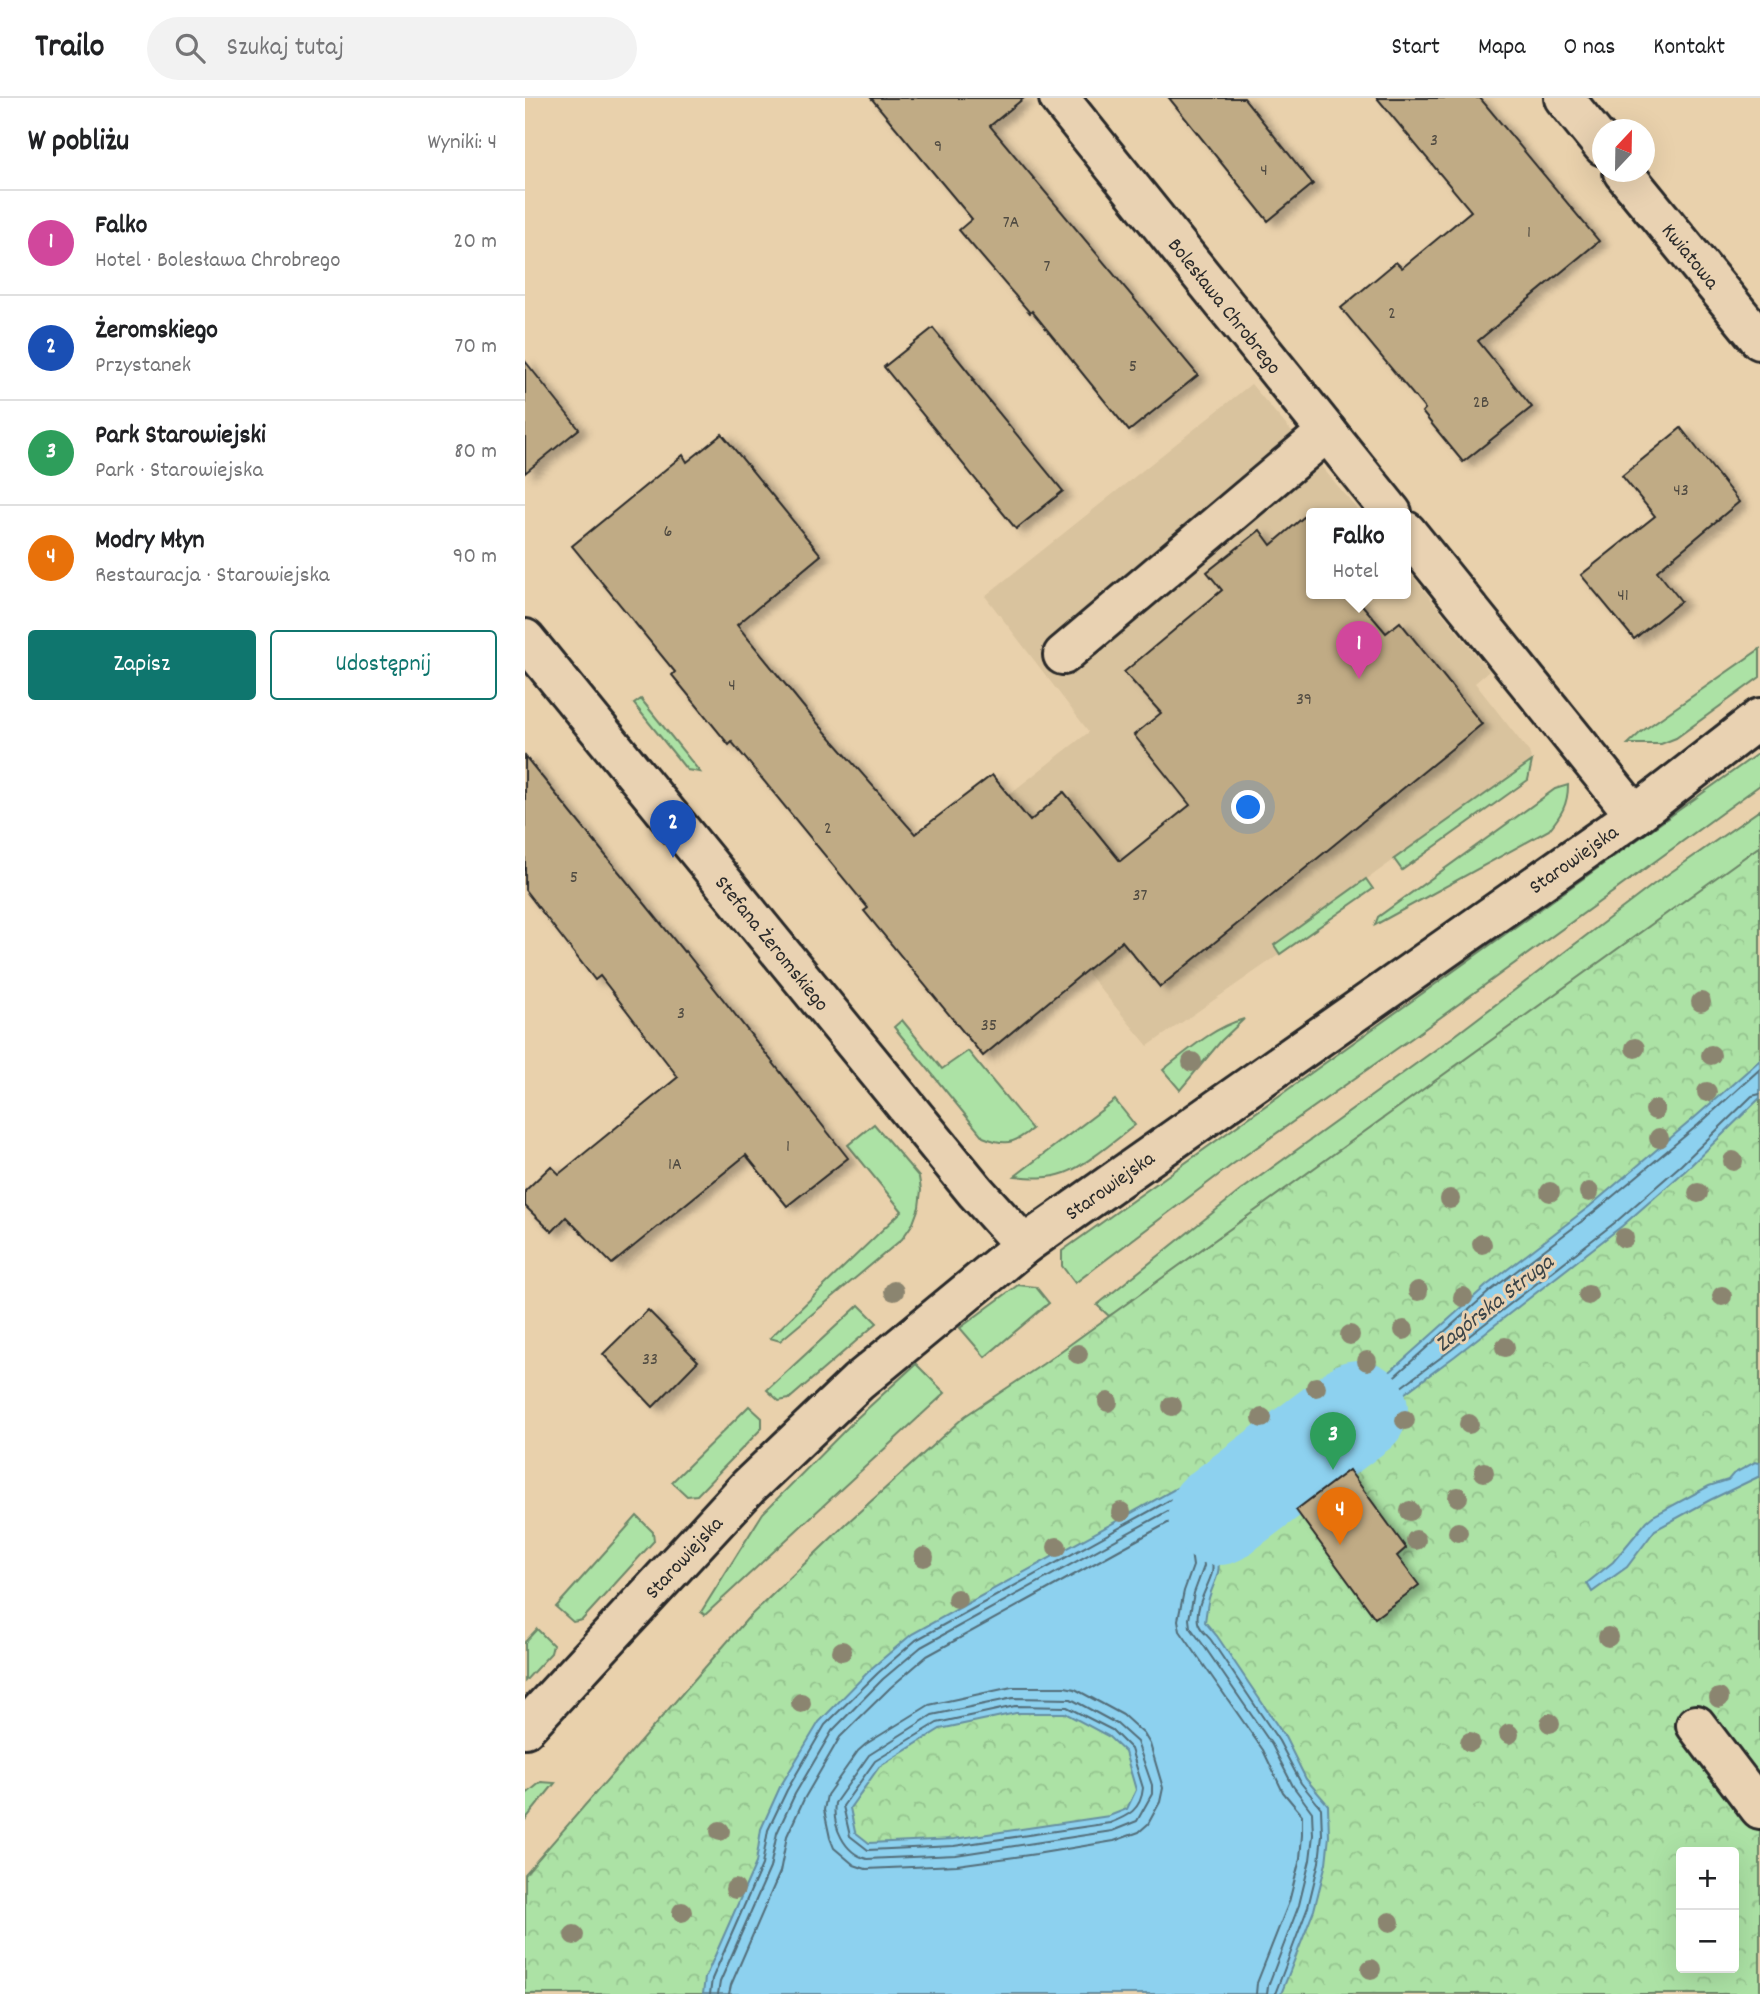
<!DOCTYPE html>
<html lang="pl">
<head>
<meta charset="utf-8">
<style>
  body { margin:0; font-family:Dekko,sans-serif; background:#f2f2f2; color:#202124 }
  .controls { position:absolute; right:21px; bottom:21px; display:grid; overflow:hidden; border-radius:7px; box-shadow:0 7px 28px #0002 }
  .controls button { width:63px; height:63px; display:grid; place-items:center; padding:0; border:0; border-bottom:2px solid #e0e0e0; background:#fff; color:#202124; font:35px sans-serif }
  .compass { position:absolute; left:1067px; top:21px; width:63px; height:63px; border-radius:50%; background:#fff; box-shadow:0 7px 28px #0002; rotate:22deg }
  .you { position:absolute; left:724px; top:710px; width:24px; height:24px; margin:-18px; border:5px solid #fff; border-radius:50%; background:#1a73e8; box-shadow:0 0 0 10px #1a73e833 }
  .badge { display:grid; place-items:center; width:46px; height:46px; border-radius:50%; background:#0f766e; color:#fff; font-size:23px; font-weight:700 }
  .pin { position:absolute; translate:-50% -58px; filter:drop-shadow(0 2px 4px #0008) }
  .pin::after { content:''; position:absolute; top:37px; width:24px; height:21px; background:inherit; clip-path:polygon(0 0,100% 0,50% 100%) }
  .popup { position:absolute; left:781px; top:410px; width:105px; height:91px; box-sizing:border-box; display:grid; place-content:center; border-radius:7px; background:#fff; filter:drop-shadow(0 2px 5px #0005); font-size:23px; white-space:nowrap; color:#757577 }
  .popup b { font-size:26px; color:#202124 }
  .popup::after { content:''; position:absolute; left:50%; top:100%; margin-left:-14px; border:14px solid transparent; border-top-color:#fff }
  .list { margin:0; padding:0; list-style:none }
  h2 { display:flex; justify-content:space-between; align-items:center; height:91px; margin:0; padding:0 28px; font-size:30px }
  h2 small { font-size:23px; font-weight:400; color:#757577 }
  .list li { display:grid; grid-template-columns:46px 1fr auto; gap:21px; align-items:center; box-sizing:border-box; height:105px; padding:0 28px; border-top:2px solid #e0e0e0 }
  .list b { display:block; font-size:26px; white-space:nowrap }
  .list p { margin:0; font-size:23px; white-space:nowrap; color:#757577 }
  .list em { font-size:23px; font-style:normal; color:#757577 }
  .actions { display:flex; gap:14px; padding:21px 28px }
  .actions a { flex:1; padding:16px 0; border:2px solid #0f766e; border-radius:7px; text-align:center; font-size:24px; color:#0f766e }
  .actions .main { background:#0f766e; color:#fff }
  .icon { flex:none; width:38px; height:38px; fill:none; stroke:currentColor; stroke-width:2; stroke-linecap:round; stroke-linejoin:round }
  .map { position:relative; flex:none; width:1235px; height:1896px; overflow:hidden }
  header { display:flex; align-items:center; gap:42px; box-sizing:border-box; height:98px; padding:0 35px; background:#fff; border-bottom:2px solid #e0e0e0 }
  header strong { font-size:33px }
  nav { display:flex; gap:38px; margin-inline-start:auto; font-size:24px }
  .search { width:490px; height:63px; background:#f2f2f2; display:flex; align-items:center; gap:18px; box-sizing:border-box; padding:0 24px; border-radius:38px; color:#757577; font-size:26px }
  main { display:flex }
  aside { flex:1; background:#fff }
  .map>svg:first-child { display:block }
  .built { fill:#d9c39e }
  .grass { fill:#ace2a5; stroke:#6c8668; stroke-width:2 }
  .park { fill:url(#park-crowns); stroke:#6c8668; stroke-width:2; fill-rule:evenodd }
  .water { fill:#8dd1ef; stroke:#668fa1; stroke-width:2; fill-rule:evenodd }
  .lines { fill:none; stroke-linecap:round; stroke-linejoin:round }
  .shore { stroke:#526d79; stroke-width:2 }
  .river { stroke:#8dd1ef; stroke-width:100 }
  .building { fill:#c0ab85; stroke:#2b2b2b; stroke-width:2; filter:url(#shadow) }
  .minor-casing { stroke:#2b2b2b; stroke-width:44 }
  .major-casing { stroke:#2b2b2b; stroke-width:44 }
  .minor { stroke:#e9d2b2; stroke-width:38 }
  .major { stroke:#e9d2b2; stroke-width:38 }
  .tree { fill:#8b856f }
  .labels { text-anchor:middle; stroke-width:6; stroke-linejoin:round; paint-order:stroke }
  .number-label { font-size:18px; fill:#504b42 }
  .street-label { font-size:21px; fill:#2b2b2b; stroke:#e9d2b2 }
  .water-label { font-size:23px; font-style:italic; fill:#3a4448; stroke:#e9d2b2 }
</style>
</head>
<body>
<header>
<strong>Trailo</strong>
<div class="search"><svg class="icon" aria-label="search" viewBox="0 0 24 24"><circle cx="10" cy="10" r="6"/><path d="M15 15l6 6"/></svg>Szukaj tutaj</div>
<nav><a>Start</a><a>Mapa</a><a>O nas</a><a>Kontakt</a></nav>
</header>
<main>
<aside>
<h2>W pobliżu<small>Wyniki: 4</small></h2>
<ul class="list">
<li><span class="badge" style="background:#d1479c">1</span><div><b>Falko</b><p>Hotel · Bolesława Chrobrego</p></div><em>20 m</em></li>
<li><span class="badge" style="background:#1a4fb4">2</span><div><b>Żeromskiego</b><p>Przystanek</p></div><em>70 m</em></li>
<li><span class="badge" style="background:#2e9e5b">3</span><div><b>Park Starowiejski</b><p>Park · Starowiejska</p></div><em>80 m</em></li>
<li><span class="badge" style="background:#e8710a">4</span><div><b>Modry Młyn</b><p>Restauracja · Starowiejska</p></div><em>90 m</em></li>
</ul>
<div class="actions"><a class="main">Zapisz</a><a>Udostępnij</a></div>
</aside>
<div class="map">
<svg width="1235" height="1896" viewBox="0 0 1235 1896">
  <defs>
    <pattern id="park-crowns" width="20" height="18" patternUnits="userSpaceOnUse" patternTransform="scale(1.75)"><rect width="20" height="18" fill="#ace2a5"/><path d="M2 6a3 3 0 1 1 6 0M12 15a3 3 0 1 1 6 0" fill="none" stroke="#94c28e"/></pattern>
    <filter id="shadow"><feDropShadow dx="8" dy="4.5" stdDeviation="3.5" flood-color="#0004"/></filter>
  </defs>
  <rect width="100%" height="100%" fill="#e9d1ac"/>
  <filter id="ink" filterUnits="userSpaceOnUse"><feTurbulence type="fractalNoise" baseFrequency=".0143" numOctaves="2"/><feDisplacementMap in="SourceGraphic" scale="14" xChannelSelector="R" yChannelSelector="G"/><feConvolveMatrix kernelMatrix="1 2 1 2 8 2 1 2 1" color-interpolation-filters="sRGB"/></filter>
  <g filter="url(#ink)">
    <path class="built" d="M 726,286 L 836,415 L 787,415 L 787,495 L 881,495 L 881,470 L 964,573 L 950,585 L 1004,654 L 1007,663 L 750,847 L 755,856 L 623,948 L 498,798 L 483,697 L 564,634 L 460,498 Z"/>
    <path class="grass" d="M 1235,551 L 1235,579 L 1151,640 L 1136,646 L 1103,646 L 1116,634 Z
      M 116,601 L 175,674 L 162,672 L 109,606 Z
      M 1235,654 L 1235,687 L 887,940 L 708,1066 L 550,1185 L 537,1168 L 537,1153 Z
      M 1007,663 L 1003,682 L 877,772 L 869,761 Z
      M 1043,687 C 1043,707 1036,717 1024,732 L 850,827 L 853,819 L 1030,691 Z
      M 1235,712 L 1235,873 L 584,1218 L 572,1207 L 715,1093 L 928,939 L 1129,786 Z
      M 841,781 L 848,791 L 755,856 L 749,847 Z
      M 719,921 L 696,943 L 655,992 L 638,972 C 662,953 689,929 719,921 Z
      M 377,922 L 417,971 L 443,953 L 507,1031 C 489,1046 480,1048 458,1039 L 369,929 Z
      M 590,1002 L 610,1027 C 592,1041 560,1068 540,1075 C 524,1081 507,1080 490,1078 Z
      M 349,1026 L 394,1079 L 396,1092 L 394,1109 L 388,1125 L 377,1141 L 255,1243 L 245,1240 L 377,1113 L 323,1047 Z
      M 493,1187 L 511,1189 L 524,1205 L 460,1259 L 435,1230 Z
      M 334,1207 L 352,1225 L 264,1301 L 254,1303 L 242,1292 Z
      M 391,1266 L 420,1295 L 180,1517 L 176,1514 L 238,1415 L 332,1320 Z
      M 224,1308 L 237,1320 L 237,1330 L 172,1397 L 162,1398 L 147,1384 Z
      M 112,1418 L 128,1434 L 129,1443 L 57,1522 L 48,1524 L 31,1509 Z
      M 12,1531 L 28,1547 L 26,1555 L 0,1583 L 0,1544 Z
      M 16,1684 L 30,1685 L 0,1722 L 0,1697 Z"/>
    <path class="park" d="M 1235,748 L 1235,1896 L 0,1896 L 0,1776 L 223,1520 L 322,1425 L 440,1318 L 518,1266 ZM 1156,1754 L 1209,1754 L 1209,1870 L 1156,1870 Z"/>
    <path class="water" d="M 1235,962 L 1235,1000 L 1161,1072 L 1097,1128 L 930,1258 L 825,1336 L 813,1352 L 735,1413 L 727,1402 L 748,1385 L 746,1383 L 725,1399 L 703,1372 L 777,1321 L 803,1316 L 820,1309 L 867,1272 L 961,1188 L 1065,1108 L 1168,1021 Z
      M 1230,1364 L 1235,1365 L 1235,1378 L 1185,1402 L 1130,1432 L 1102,1469 L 1067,1494 L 1062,1485 L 1088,1464 L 1122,1423 L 1128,1418 L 1184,1388 L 1203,1382 L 1208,1376 Z
      M 690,1385 L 698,1397 L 687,1406 L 690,1409 L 701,1401 L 711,1413 L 692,1429 L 703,1442 L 692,1454 C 697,1476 690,1480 684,1500 C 682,1508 681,1516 680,1524 L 692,1538 L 760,1639 L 781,1681 L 803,1707 L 804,1738 L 801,1765 L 789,1812 L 756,1896 L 178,1896 L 180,1880 L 231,1765 L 236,1731 L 255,1689 L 294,1624 L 348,1569 L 387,1536 L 657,1387 L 668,1401 ZM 491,1615 L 540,1615 L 583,1638 L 600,1654 L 611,1692 L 602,1711 L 584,1718 L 429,1741 L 344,1745 L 330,1734 L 325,1710 L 354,1669 L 415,1631 Z"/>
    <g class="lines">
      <path class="shore" d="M 1235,971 L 1173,1027 L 1069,1114 L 965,1193 L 871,1277 L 824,1314 L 804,1323 L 780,1327 L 716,1371 L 716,1376 L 725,1388 L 734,1389 L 741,1397 L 745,1397 L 808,1347 L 821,1330 L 926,1252 L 1092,1123 L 1156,1067 L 1227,998 L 1235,996
        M 802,1332 L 805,1336 L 802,1341 L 747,1384 L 728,1377 L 729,1373 L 783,1336 Z
        M 487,1589 L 540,1589 L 550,1591 L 598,1617 L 619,1636 L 625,1646 L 638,1690 L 635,1704 L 623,1726 L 614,1734 L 589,1743 L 511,1756 L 432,1767 L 341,1771 L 329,1767 L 309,1750 L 305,1740 L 299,1712 L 302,1697 L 333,1653 L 341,1646 L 404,1607 Z
        M 488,1600 L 546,1601 L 592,1626 L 612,1644 L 627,1687 L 627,1696 L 612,1723 L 587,1733 L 431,1757 L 342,1761 C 319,1755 307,1728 310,1705 L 344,1657 L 407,1617 Z
        M 490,1608 L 542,1609 L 587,1632 L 606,1651 L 618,1690 C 616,1712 603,1718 585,1725 L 429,1748 L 343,1752 L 325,1738 L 318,1708 L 350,1663 L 412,1625 Z
        M 185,1896 L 187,1881 L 237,1767 L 243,1732 L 262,1692 L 300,1627 L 353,1575 L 391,1542 L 654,1397 L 665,1407 L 679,1404 L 683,1412 L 691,1418 L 685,1429 L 692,1442 L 685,1453 C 686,1460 689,1467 687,1475 C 683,1489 670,1508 673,1524 C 674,1531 682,1537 686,1542 L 754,1643 L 776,1685 L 796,1710 L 797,1737 L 794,1764 L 783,1809 L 750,1896
        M 193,1896 L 195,1884 L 245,1770 L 252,1735 L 270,1696 L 307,1633 L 358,1581 L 396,1549 L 652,1408 L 663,1415 L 676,1417 C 680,1422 676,1432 681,1441 L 677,1453 L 679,1468 L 669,1495 L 664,1521 L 665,1529 L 679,1548 L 747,1647 L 768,1688 L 787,1714 L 788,1737 L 785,1762 L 774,1807 L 743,1888 L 742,1896
        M 204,1896 L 206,1887 L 255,1774 L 262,1738 L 279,1701 L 315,1639 L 366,1589 L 402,1558 L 650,1421 L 665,1427 L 669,1441 L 666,1454 L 668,1468 L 659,1493 L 653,1522 L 655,1533 L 738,1652 L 758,1694 L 777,1717 L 777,1737 L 775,1761 L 764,1804 L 732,1885 L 731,1896"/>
      <path class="river" d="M 693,1417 L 833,1312"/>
    </g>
    <path class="building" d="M 346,0 L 499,0 L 465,28 L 673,277 L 604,333 L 507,213 L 505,215 L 434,132 L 447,121 Z
      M 644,0 L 719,0 L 788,86 L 743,123 Z
      M 852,0 L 955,0 L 1074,143 L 953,243 L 1007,309 L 938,364 L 897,314 L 900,311 L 816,210 L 871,164 L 877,170 L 946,113 Z
      M 408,230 L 449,281 L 447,282 L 538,393 L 491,431 L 359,269 Z
      M 0,263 L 54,331 L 0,375 Z
      M 1156,330 L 1214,404 L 1132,473 L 1156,503 L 1109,541 L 1056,477 L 1130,418 L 1097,378 Z
      M 197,336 L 296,457 L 212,527 L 282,613 L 390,736 L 467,677 L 505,723 L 539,694 L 595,763 L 665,707 L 609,637 L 636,615 L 599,574 L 697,492 L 682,474 L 735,432 L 746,447 L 787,412 L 787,495 L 827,495 L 861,535 L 875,524 L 957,626 L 635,889 L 597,843 L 458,958 L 339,813 L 343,810 L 207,644 L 204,647 L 147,577 L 150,574 L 47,448 L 158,357 L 162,364 Z
      M 0,658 L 159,854 L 160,853 L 323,1060 L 262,1108 L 221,1057 L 87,1166 L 41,1119 L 27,1134 L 0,1108 L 0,1093 L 26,1068 L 34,1076 L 153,979 L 75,878 L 70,882 L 0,792 Z
      M 123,1212 L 173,1263 L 128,1309 L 78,1256 Z
      M 824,1372 L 881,1450 L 872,1458 L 894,1487 L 850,1520 L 771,1412 Z"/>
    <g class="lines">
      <defs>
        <g id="minor">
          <path id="s1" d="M 534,0 L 867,415"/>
          <path d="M 1039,0 L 1078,48"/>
          <path id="s2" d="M 1098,74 L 1235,242"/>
          <path d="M 881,433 L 1110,717"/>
          <path id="s3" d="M 0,541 L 451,1094 L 499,1147"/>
          <path d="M 538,557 L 802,334"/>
          <path d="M 1171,1627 L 1235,1711"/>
        </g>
        <g id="major">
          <path id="s4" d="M 0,1630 L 224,1388 L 333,1284 L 499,1147 L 1110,717 L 1235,620"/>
        </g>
      </defs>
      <use href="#minor" class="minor-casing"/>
      <use href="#major" class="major-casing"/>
      <use href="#minor" class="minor"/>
      <use href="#major" class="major"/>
    </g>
    <g class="tree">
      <circle cx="1176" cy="904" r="10"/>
      <circle cx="1110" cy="950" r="10"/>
      <circle cx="1186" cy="957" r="10"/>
      <circle cx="667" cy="964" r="10"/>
      <circle cx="1182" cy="994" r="10"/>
      <circle cx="1130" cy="1012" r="10"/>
      <circle cx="1134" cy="1040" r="10"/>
      <circle cx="1208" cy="1063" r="10"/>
      <circle cx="1025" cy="1094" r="10"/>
      <circle cx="1064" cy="1094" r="10"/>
      <circle cx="1173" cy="1095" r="10"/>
      <circle cx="925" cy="1101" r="10"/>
      <circle cx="1099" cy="1140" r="10"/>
      <circle cx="957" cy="1146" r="10"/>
      <circle cx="369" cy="1193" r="10"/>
      <circle cx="893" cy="1193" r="10"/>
      <circle cx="1063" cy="1197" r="10"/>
      <circle cx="1197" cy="1198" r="10"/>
      <circle cx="938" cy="1199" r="10"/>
      <circle cx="879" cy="1232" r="10"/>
      <circle cx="825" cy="1237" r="10"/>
      <circle cx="980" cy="1249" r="10"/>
      <circle cx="553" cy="1256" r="10"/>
      <circle cx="842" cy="1263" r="10"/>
      <circle cx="791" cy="1289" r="10"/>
      <circle cx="583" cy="1304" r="10"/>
      <circle cx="647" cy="1308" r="10"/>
      <circle cx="737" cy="1320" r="10"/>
      <circle cx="880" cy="1322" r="10"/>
      <circle cx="944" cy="1326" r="10"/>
      <circle cx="959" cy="1374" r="10"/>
      <circle cx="933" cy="1399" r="10"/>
      <circle cx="885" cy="1413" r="10"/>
      <circle cx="596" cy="1414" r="10"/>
      <circle cx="933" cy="1434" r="10"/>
      <circle cx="891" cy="1442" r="10"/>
      <circle cx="532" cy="1449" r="10"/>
      <circle cx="399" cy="1459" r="10"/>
      <circle cx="432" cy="1501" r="10"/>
      <circle cx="1083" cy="1539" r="10"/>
      <circle cx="317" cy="1553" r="10"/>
      <circle cx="1194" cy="1600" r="10"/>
      <circle cx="276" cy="1605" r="10"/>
      <circle cx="1025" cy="1625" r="10"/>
      <circle cx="984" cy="1636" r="10"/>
      <circle cx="945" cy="1644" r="10"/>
      <circle cx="195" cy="1733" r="10"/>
      <circle cx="210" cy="1791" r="10"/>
      <circle cx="157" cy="1814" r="10"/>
      <circle cx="865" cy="1824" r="10"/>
      <circle cx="49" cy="1837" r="10"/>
      <circle cx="846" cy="1871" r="10"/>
    </g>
  </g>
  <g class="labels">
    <g class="number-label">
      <text x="909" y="47">3</text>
      <text x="413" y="53">9</text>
      <text x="739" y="77">4</text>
      <text x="486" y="129">7A</text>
      <text x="1004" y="139">1</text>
      <text x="522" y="173">7</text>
      <text x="867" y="220">2</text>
      <text x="608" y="273">5</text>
      <text x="956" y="309">2B</text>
      <text x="1156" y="397">43</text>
      <text x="143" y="438">6</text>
      <text x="1098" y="502">41</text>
      <text x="207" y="592">4</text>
      <text x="779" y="606">39</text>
      <text x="303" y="735">2</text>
      <text x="49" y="784">5</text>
      <text x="615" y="802">37</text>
      <text x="156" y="920">3</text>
      <text x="464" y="932">35</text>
      <text x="263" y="1053">1</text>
      <text x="150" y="1071">1A</text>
      <text x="125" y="1266">33</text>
    </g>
    <g class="street-label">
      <text dy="7" stroke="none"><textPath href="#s2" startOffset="108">Kwiatowa</textPath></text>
      <text dy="7" stroke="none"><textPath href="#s1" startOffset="266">Bolesława Chrobrego</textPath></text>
      <text dy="7" stroke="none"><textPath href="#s4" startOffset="1367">Starowiejska</textPath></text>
      <text dy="7" stroke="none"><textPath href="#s3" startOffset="392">Stefana Żeromskiego</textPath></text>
      <text dy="7" stroke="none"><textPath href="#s4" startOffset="800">Starowiejska</textPath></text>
      <text dy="7" stroke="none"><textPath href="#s4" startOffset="233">Starowiejska</textPath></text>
    </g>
    <g class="water-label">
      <text transform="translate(968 1204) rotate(-38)" y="8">Zagórska Struga</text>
    </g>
  </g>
</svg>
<div class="controls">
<button>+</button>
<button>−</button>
</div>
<svg class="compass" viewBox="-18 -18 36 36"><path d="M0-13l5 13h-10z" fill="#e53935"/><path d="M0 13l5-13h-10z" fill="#757577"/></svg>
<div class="you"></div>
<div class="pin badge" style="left:834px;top:581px;background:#d1479c">1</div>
<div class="popup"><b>Falko</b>Hotel</div>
<div class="pin badge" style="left:148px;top:760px;background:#1a4fb4">2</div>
<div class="pin badge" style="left:808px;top:1372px;background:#2e9e5b">3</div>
<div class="pin badge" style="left:815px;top:1447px;background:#e8710a">4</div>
</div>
</main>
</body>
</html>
